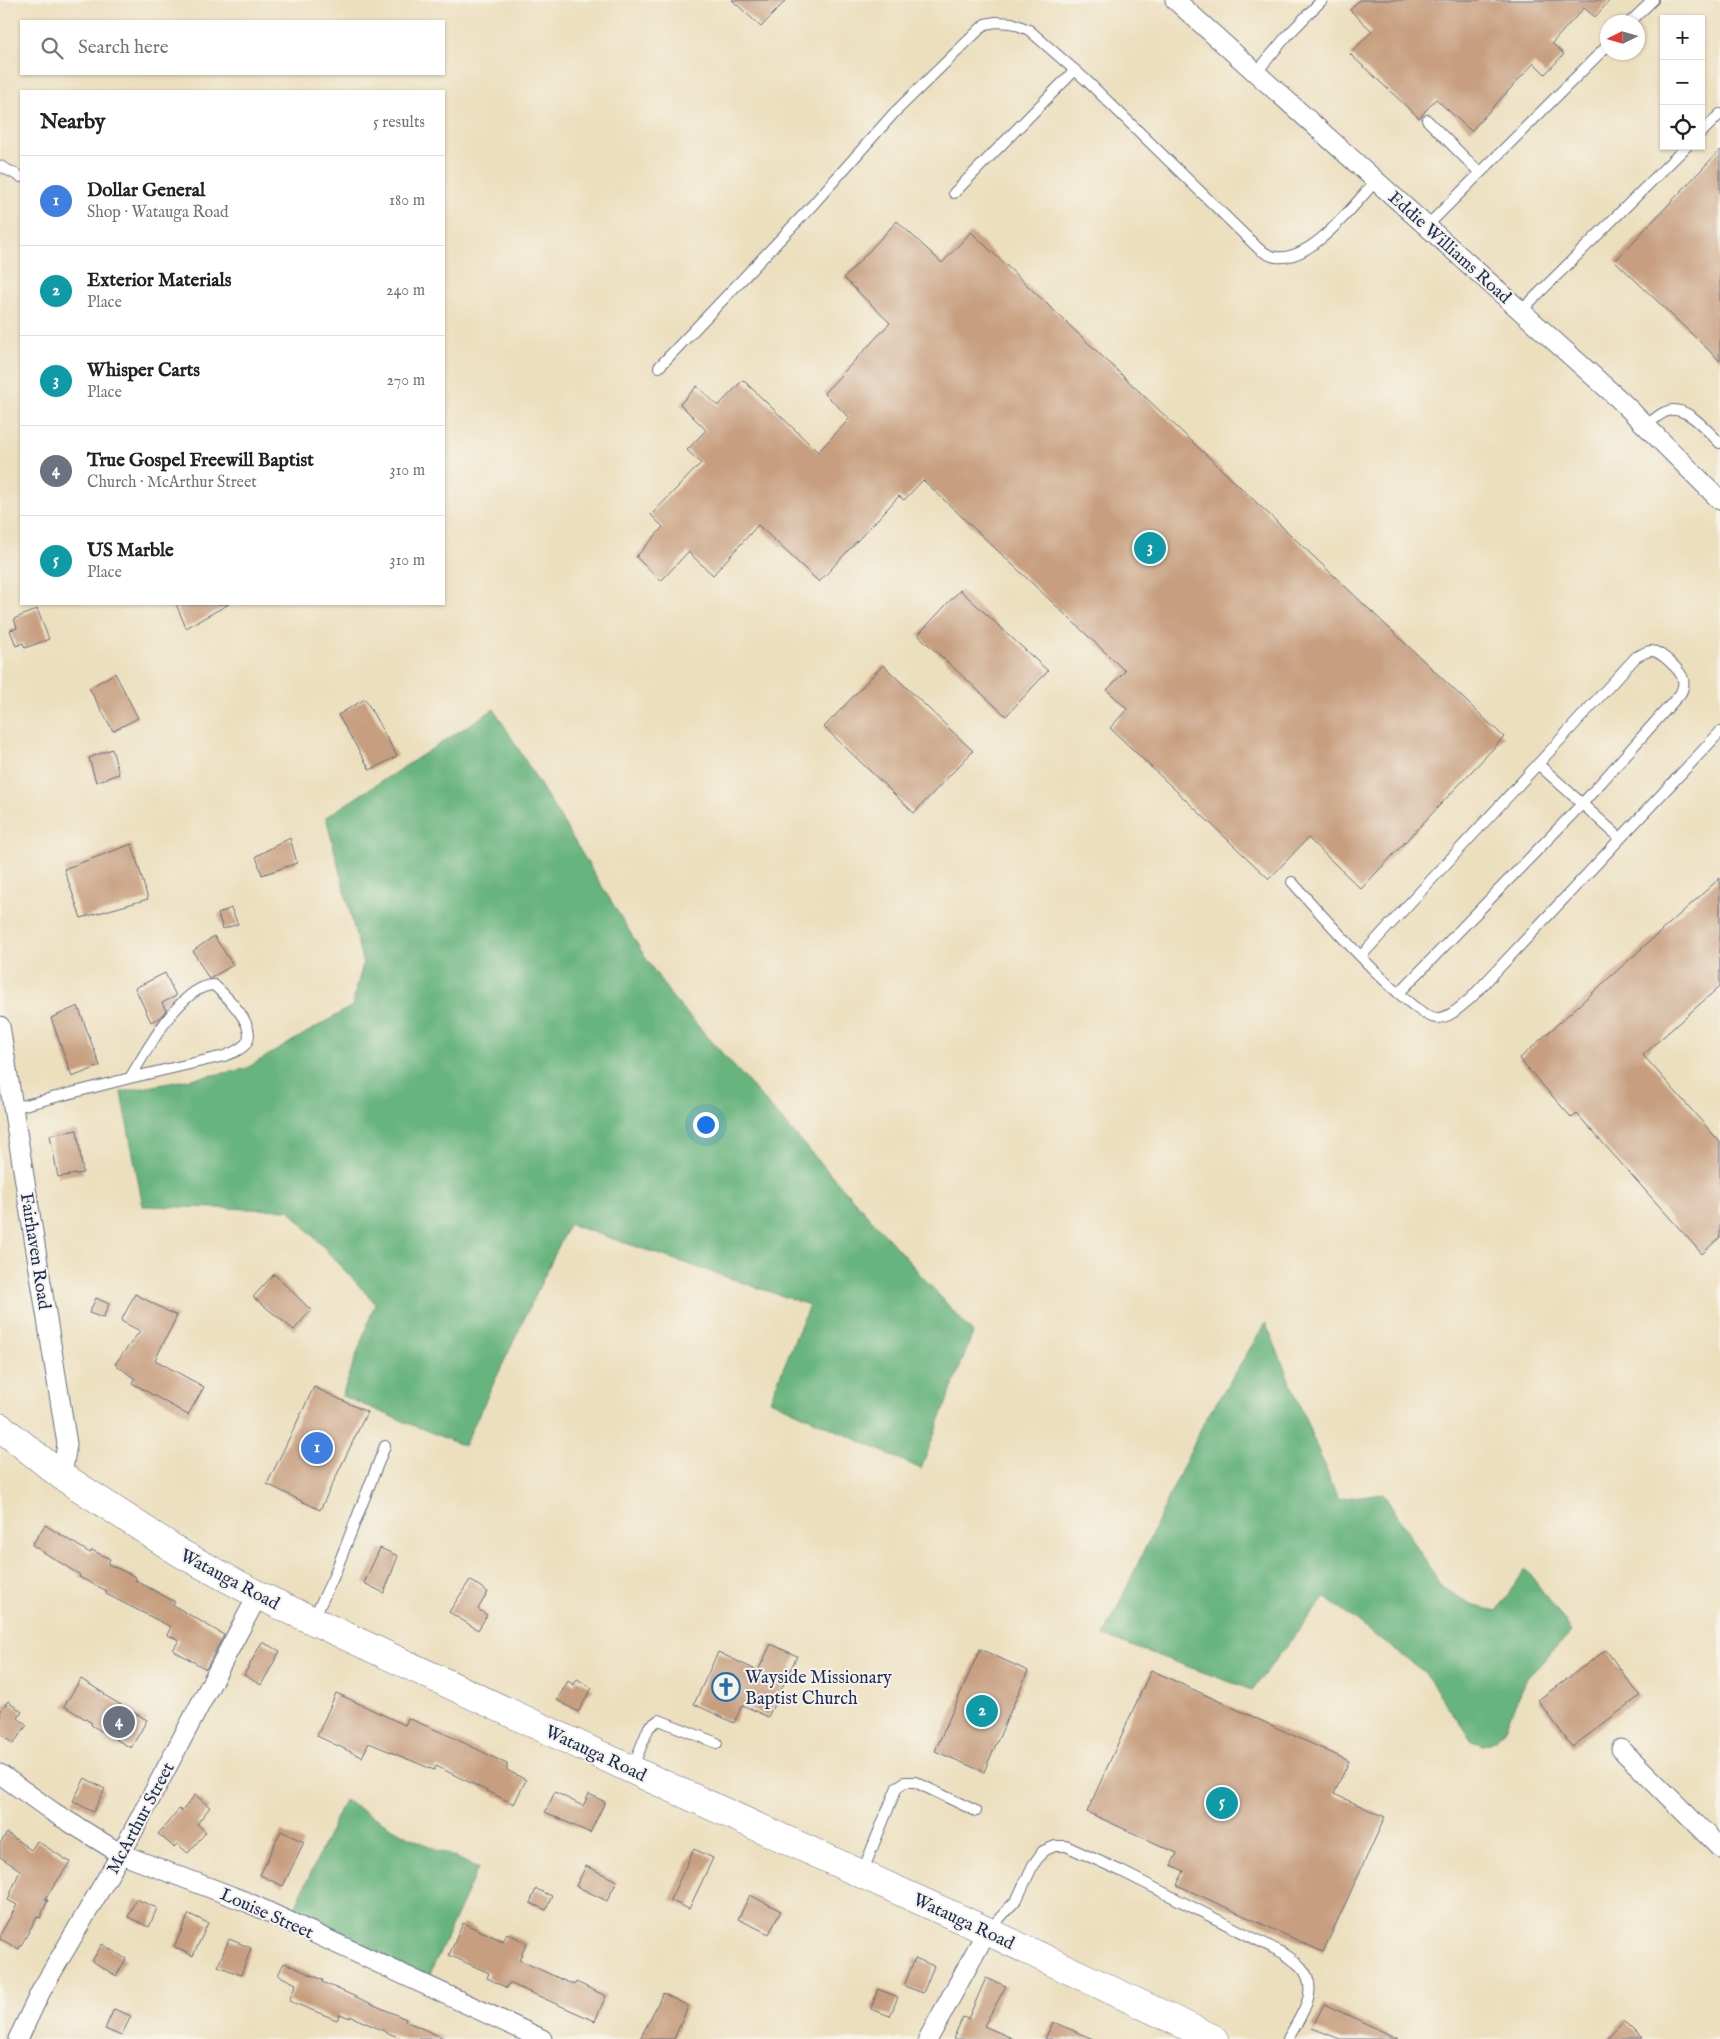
<!DOCTYPE html>
<html lang="en">
<head>
<meta charset="utf-8">
<style>
  body { margin:0; font-family:"IM FELL English",serif; background:#f2f2f2; color:#222 }
  .controls { position:absolute; right:15px; top:15px; display:grid; overflow:hidden; border-radius:0px; box-shadow:0 1px 4px #0004 }
  .controls button { width:45px; height:45px; display:grid; place-items:center; padding:0; border:0; border-bottom:1px solid #e0e0e0; background:#fff; color:#222; font:25px sans-serif }
  .compass { position:absolute; left:1600px; top:15px; width:45px; height:45px; border-radius:50%; background:#fff; box-shadow:0 1px 4px #0004; rotate:265deg }
  .you { position:absolute; left:705px; top:1124px; width:18px; height:18px; margin:-12px; border:4px solid #fff; border-radius:50%; background:#1a73e8; box-shadow:0 0 0 8px #1a73e833 }
  .badge { display:grid; place-items:center; width:32px; height:32px; border-radius:50%; background:#7c3aed; color:#fff; font-size:16px; font-weight:700 }
  .pin { position:absolute; translate:-50% -50%; border:2px solid #fff; box-shadow:0 1px 5px #0006 }
  .list { margin:0; padding:0; list-style:none }
  h2 { display:flex; justify-content:space-between; align-items:center; height:65px; margin:0; padding:0 20px; font-size:21px }
  h2 small { font-size:16px; font-weight:400; color:#767676 }
  .list li { display:grid; grid-template-columns:32px 1fr auto; gap:15px; align-items:center; box-sizing:border-box; height:90px; padding:0 20px; border-top:1px solid #e0e0e0 }
  .list b { display:block; font-size:19px; white-space:nowrap }
  .list p { margin:0; font-size:16px; white-space:nowrap; color:#767676 }
  .list em { font-size:16px; font-style:normal; color:#767676 }
  .icon { flex:none; width:28px; height:28px; fill:none; stroke:currentColor; stroke-width:2; stroke-linecap:round; stroke-linejoin:round }
  .map { position:relative; flex:none; width:1720px; height:2039px; overflow:hidden }
  .search { position:absolute; background:#fff; box-shadow:0 1px 4px #0004; left:20px; top:20px; width:425px; height:55px; display:flex; align-items:center; gap:12px; box-sizing:border-box; padding:0 18px; border-radius:0px; color:#767676; font-size:19px }
  .panel { position:absolute; background:#fff; box-shadow:0 1px 4px #0004; left:20px; top:90px; width:425px; height:515px; border-radius:0px }
  .map>svg:first-child { display:block }
  .forest { fill:#68b47e; stroke:#42726e }
  .building { fill:#c79f80 }
  .lines { fill:none; stroke-linecap:round; stroke-linejoin:round }
  .service-casing { stroke:#646d80; stroke-width:12 }
  .minor-casing { stroke:#646d80; stroke-width:21 }
  .secondary-casing { stroke:#646d80; stroke-width:29 }
  .service { stroke:#fff; stroke-width:10 }
  .minor { stroke:#fff; stroke-width:19 }
  .secondary { stroke:#fff; stroke-width:28 }
  .labels { text-anchor:middle; stroke-width:4; stroke-linejoin:round; paint-order:stroke }
  .street-label { font-size:18px; fill:#1b2f5e; stroke:#f7f3e8 }
  .poi-label { font-size:18px; fill:#1b2f5e; stroke:#f7f3e8; text-anchor:start }
</style>
</head>
<body>
<div class="map">
<svg width="1720" height="2039" viewBox="0 0 1720 2039">
  <rect width="100%" height="100%" fill="#f7f3e8"/>
  <filter id="ink" filterUnits="userSpaceOnUse"><feTurbulence type="fractalNoise" baseFrequency=".02" numOctaves="2"/><feDisplacementMap in="SourceGraphic" scale="10" xChannelSelector="R" yChannelSelector="G"/><feConvolveMatrix kernelMatrix="1 2 1 2 8 2 1 2 1" color-interpolation-filters="sRGB"/></filter>
  <filter id="wash" filterUnits="userSpaceOnUse"><feTurbulence type="fractalNoise" baseFrequency=".0096" numOctaves="4" result="noise"/><feDisplacementMap in="SourceGraphic" scale="20" xChannelSelector="R" yChannelSelector="G"/><feGaussianBlur stdDeviation="1.12" result="paint"/><feColorMatrix in="noise" values="0 0 0 0 0 0 0 0 0 0 0 0 0 0 0 0 0 1.4 0 .05"/><feComposite in="paint" operator="in"/></filter>
  <g filter="url(#wash)">
    <rect width="100%" height="100%" fill="#ecdfbe"/>
    <path class="forest" d="M 494,709 L 645,957 L 672,997 L 973,1333 L 921,1469 L 770,1400 L 809,1305 L 569,1224 L 464,1446 L 342,1396 L 375,1303 L 289,1210 L 143,1206 L 121,1092 L 245,1069 L 352,1006 L 363,964 L 326,817 Z
      M 1266,1323 L 1338,1499 L 1383,1493 L 1441,1586 L 1474,1606 L 1496,1611 L 1526,1569 L 1572,1631 L 1527,1678 L 1504,1730 L 1494,1741 L 1483,1745 L 1472,1741 L 1424,1672 L 1325,1597 L 1252,1690 L 1104,1636 L 1204,1422 Z
      M 344,1800 L 407,1836 L 478,1868 L 428,1978 L 292,1914 Z"/>
    <g id="blocks">
      <path class="building" d="M 732,0 L 786,0 L 761,27 Z
        M 1359,0 L 1610,0 L 1595,17 L 1584,8 L 1552,43 L 1564,54 L 1545,74 L 1534,63 L 1471,131 L 1436,99 L 1419,118 L 1350,54 L 1372,31 L 1350,10 Z
        M 1720,150 L 1720,361 L 1615,261 Z
        M 897,221 L 942,263 L 971,232 L 1504,737 L 1361,889 L 1308,838 L 1269,879 L 1110,728 L 1127,709 L 1107,690 L 1125,671 L 923,480 L 904,500 L 899,496 L 819,582 L 758,525 L 713,575 L 688,552 L 661,581 L 636,557 L 663,527 L 651,515 L 701,463 L 687,450 L 706,430 L 680,404 L 697,386 L 718,406 L 743,380 L 818,452 L 850,418 L 824,393 L 890,323 L 844,278 Z
        M 960,590 L 1048,671 L 1006,716 L 918,635 Z
        M 176,604 L 229,604 L 186,628 Z
        M 37,609 L 49,639 L 25,648 L 23,643 L 16,646 L 10,630 L 17,628 L 14,619 Z
        M 883,665 L 973,751 L 914,813 L 824,727 Z
        M 115,673 L 138,718 L 113,731 L 89,688 Z
        M 365,699 L 397,756 L 370,770 L 338,715 Z
        M 112,749 L 119,774 L 96,782 L 89,758 Z
        M 290,838 L 297,863 L 262,875 L 256,856 Z
        M 132,844 L 148,899 L 81,918 L 64,869 Z
        M 1720,878 L 1720,986 L 1643,1055 L 1720,1142 L 1720,1237 L 1702,1254 L 1577,1114 L 1572,1118 L 1519,1059 Z
        M 231,908 L 238,924 L 223,929 L 218,914 Z
        M 214,936 L 233,965 L 209,979 L 193,951 Z
        M 165,973 L 176,996 L 162,1003 L 166,1010 L 161,1017 L 151,1022 L 135,988 Z
        M 78,1006 L 100,1066 L 72,1077 L 51,1018 Z
        M 77,1130 L 83,1173 L 58,1177 L 50,1135 Z
        M 274,1274 L 311,1310 L 294,1330 L 253,1297 Z
        M 135,1294 L 177,1316 L 155,1360 L 204,1387 L 188,1415 L 132,1383 L 135,1379 L 115,1364 L 140,1331 L 121,1321 Z
        M 96,1298 L 109,1304 L 103,1318 L 89,1313 Z
        M 314,1387 L 367,1412 L 320,1510 L 267,1484 Z
        M 45,1525 L 90,1553 L 92,1550 L 110,1559 L 108,1564 L 136,1577 L 135,1580 L 175,1602 L 173,1605 L 224,1635 L 206,1669 L 173,1650 L 179,1640 L 167,1635 L 171,1627 L 106,1594 L 107,1591 L 79,1577 L 80,1575 L 32,1545 Z
        M 380,1548 L 398,1556 L 384,1593 L 364,1583 Z
        M 470,1580 L 488,1592 L 478,1609 L 487,1615 L 478,1630 L 449,1612 Z
        M 262,1642 L 280,1651 L 261,1685 L 244,1675 Z
        M 771,1644 L 797,1656 L 768,1717 L 742,1705 L 734,1723 L 694,1704 L 718,1652 L 758,1671 Z
        M 980,1649 L 1028,1671 L 984,1772 L 935,1751 Z
        M 1606,1650 L 1640,1696 L 1572,1747 L 1538,1700 Z
        M 1151,1670 L 1349,1761 L 1334,1794 L 1385,1817 L 1323,1952 L 1177,1885 L 1184,1871 L 1171,1865 L 1177,1853 L 1087,1812 Z
        M 81,1679 L 105,1694 L 104,1695 L 147,1720 L 131,1748 L 91,1725 L 92,1723 L 64,1706 Z
        M 577,1679 L 592,1688 L 578,1712 L 557,1700 L 568,1681 L 574,1685 Z
        M 336,1693 L 405,1725 L 408,1718 L 452,1737 L 507,1764 L 507,1770 L 526,1780 L 514,1804 L 436,1766 L 434,1770 L 369,1743 L 362,1757 L 317,1736 Z
        M 8,1701 L 22,1712 L 18,1718 L 27,1725 L 13,1744 L 0,1733 L 0,1712 Z
        M 85,1778 L 105,1789 L 93,1812 L 73,1801 Z
        M 555,1792 L 583,1806 L 589,1794 L 605,1802 L 590,1833 L 545,1812 Z
        M 195,1795 L 210,1807 L 197,1824 L 206,1832 L 188,1853 L 177,1844 L 174,1847 L 158,1834 L 179,1809 L 182,1811 Z
        M 281,1831 L 304,1842 L 283,1886 L 260,1875 Z
        M 7,1833 L 31,1850 L 37,1841 L 70,1862 L 45,1899 L 48,1900 L 40,1918 L 37,1917 L 19,1949 L 0,1939 L 0,1935 L 17,1905 L 8,1900 L 20,1870 L 0,1857 L 0,1843 Z
        M 694,1849 L 713,1858 L 689,1909 L 670,1900 Z
        M 586,1866 L 617,1881 L 607,1901 L 576,1886 Z
        M 536,1889 L 552,1896 L 546,1910 L 530,1903 Z
        M 750,1895 L 781,1911 L 769,1934 L 738,1919 Z
        M 136,1899 L 157,1908 L 149,1927 L 128,1917 Z
        M 189,1914 L 208,1923 L 193,1956 L 174,1947 Z
        M 463,1923 L 503,1941 L 507,1933 L 527,1943 L 519,1960 L 574,1985 L 576,1982 L 606,1996 L 595,2021 L 509,1983 L 507,1988 L 487,1978 L 489,1973 L 449,1955 Z
        M 229,1939 L 251,1948 L 241,1975 L 218,1966 Z
        M 102,1944 L 126,1959 L 116,1976 L 92,1961 Z
        M 915,1958 L 934,1966 L 923,1993 L 904,1986 Z
        M 284,1963 L 323,1980 L 322,1982 L 406,2019 L 405,2021 L 446,2039 L 402,2039 L 350,2016 L 350,2018 L 340,2014 L 337,2020 L 289,2001 L 296,1984 L 278,1975 Z
        M 986,1978 L 1006,1986 L 984,2026 L 1014,2039 L 953,2039 L 963,2017 L 968,2019 Z
        M 878,1989 L 898,1997 L 890,2016 L 871,2009 Z
        M 663,1993 L 688,2006 L 674,2039 L 640,2039 Z
        M 1324,2004 L 1399,2039 L 1340,2039 L 1312,2028 Z
        M 114,2009 L 131,2016 L 121,2036 L 105,2029 Z
        M 1624,2020 L 1643,2039 L 1606,2039 Z
        M 1053,2022 L 1093,2039 L 1045,2039 Z"/>
    </g>
  </g>
  <g filter="url(#ink)">
    <use href="#blocks" fill-opacity="0" stroke="#646d80" stroke-width="1"/>
    <g class="lines">
      <defs>
        <path id="service" d="M 1630,22 L 1653,0
          M 1256,73 L 1286,37 L 1322,0
          M 1427,120 L 1480,173
          M 1701,133 L 1720,114
          M 0,166 L 21,177
          M 954,193 L 1075,70
          M 1427,226 L 1608,45
          M 1521,311 L 1687,146
          M 659,367 L 809,209 L 894,113 L 985,24 L 996,22 L 1012,23 L 1029,30 L 1086,80 L 1259,249 C 1264,252 1270,257 1276,257 C 1312,262 1353,205 1376,181
          M 1646,426 C 1652,421 1658,415 1665,412 C 1685,402 1707,431 1720,443
          M 1292,882 C 1313,905 1412,1019 1437,1018 C 1450,1018 1460,1007 1470,999 L 1720,732
          M 1361,956 L 1538,764 L 1620,838
          M 1399,993 L 1582,804 L 1680,694 C 1683,690 1684,685 1683,679 C 1681,671 1660,650 1651,651 C 1646,651 1641,655 1636,657 L 1538,764
          M 13,1108 L 130,1078 L 224,1056 C 232,1053 242,1050 247,1042 C 257,1025 225,995 214,985 C 181,985 146,1052 130,1078
          M 313,1620 L 333,1578 L 385,1446
          M 632,1769 L 649,1727 L 659,1720 L 717,1743
          M 862,1873 L 897,1787 L 905,1782 L 915,1782 L 976,1811
          M 988,1931 L 1017,1899 L 1033,1865 L 1043,1851 L 1055,1846 L 1066,1846 L 1121,1871 L 1283,1953 C 1289,1957 1296,1962 1301,1967 C 1322,1990 1299,2018 1288,2039"/>
        <path id="minor" d="M 1175,0 L 1621,401 L 1720,500
          M 0,1026 L 67,1444 L 62,1476
          M 1621,1749 L 1720,1848
          M 0,1774 L 53,1812 L 121,1854 L 247,1902 L 542,2039
          M 18,2039 L 42,1989 L 121,1854 L 258,1595
          M 928,2039 L 987,1931"/>
        <path id="secondary" d="M 0,1427 L 62,1476 L 182,1554 L 258,1595 L 641,1774 L 987,1931 L 1214,2039"/>
      </defs>
      <use href="#service" class="service-casing"/>
      <use href="#minor" class="minor-casing"/>
      <use href="#secondary" class="secondary-casing"/>
      <use href="#service" class="service"/>
      <use href="#minor" class="minor"/>
      <use href="#secondary" class="secondary"/>
    </g>
  </g>
  <defs>
    <symbol id="church-ring" viewBox="-11 -11 22 22"><circle r="9.5" fill="#f7f3e8" stroke="#1f6fb2" stroke-width="1.5"/><path d="M-1.2-6h2.4v3.5h3.3v2.4h-3.3V6h-2.4V-.1h-3.3v-2.4h3.3Z" fill="#1f6fb2"/></symbol>
  </defs>
  <g fill-rule="evenodd">
    <use href="#church-ring" x="710" y="1671" width="32" height="32"/>
  </g>
  <g class="labels">
    <g class="street-label">
      <text transform="translate(1450 247) rotate(42)" y="6">Eddie Williams Road</text>
      <text transform="translate(36 1251) rotate(81)" y="6">Fairhaven Road</text>
      <text transform="translate(230 1579) rotate(28)" y="6">Watauga Road</text>
      <text transform="translate(596 1753) rotate(25)" y="6">Watauga Road</text>
      <text transform="translate(140 1818) rotate(-62)" y="6">McArthur Street</text>
      <text transform="translate(267 1913) rotate(24)" y="6">Louise Street</text>
      <text transform="translate(964 1921) rotate(25)" y="6">Watauga Road</text>
    </g>
    <g class="poi-label">
      <text x="745" y="1683">Wayside Missionary<tspan x="745" dy="21">Baptist Church</tspan></text>
    </g>
  </g>
</svg>
<div class="controls">
<button>+</button>
<button>−</button>
<button><svg class="icon" aria-label="locate" viewBox="0 0 24 24"><circle cx="12" cy="12" r="6"/><path d="M12 2v4M12 18v4M2 12h4M18 12h4"/></svg></button>
</div>
<svg class="compass" viewBox="-18 -18 36 36"><path d="M0-13l5 13h-10z" fill="#e53935"/><path d="M0 13l5-13h-10z" fill="#767676"/></svg>
<div class="you"></div>
<div class="pin badge" style="left:317px;top:1448px;background:#3f7fe0">1</div>
<div class="pin badge" style="left:982px;top:1711px;background:#0f9aa8">2</div>
<div class="pin badge" style="left:1150px;top:548px;background:#0f9aa8">3</div>
<div class="pin badge" style="left:119px;top:1722px;background:#6b7280">4</div>
<div class="pin badge" style="left:1222px;top:1803px;background:#0f9aa8">5</div>
<div class="search"><svg class="icon" aria-label="search" viewBox="0 0 24 24"><circle cx="10" cy="10" r="6"/><path d="M15 15l6 6"/></svg>Search here</div>
<section class="panel">
<h2>Nearby<small>5 results</small></h2>
<ul class="list">
<li><span class="badge" style="background:#3f7fe0">1</span><div><b>Dollar General</b><p>Shop · Watauga Road</p></div><em>180 m</em></li>
<li><span class="badge" style="background:#0f9aa8">2</span><div><b>Exterior Materials</b><p>Place</p></div><em>240 m</em></li>
<li><span class="badge" style="background:#0f9aa8">3</span><div><b>Whisper Carts</b><p>Place</p></div><em>270 m</em></li>
<li><span class="badge" style="background:#6b7280">4</span><div><b>True Gospel Freewill Baptist</b><p>Church · McArthur Street</p></div><em>310 m</em></li>
<li><span class="badge" style="background:#0f9aa8">5</span><div><b>US Marble</b><p>Place</p></div><em>310 m</em></li>
</ul>
</section>
</div>
</body>
</html>
